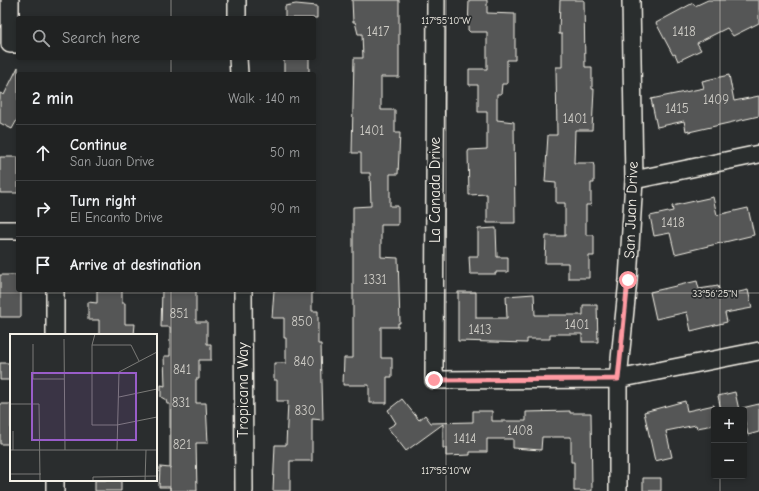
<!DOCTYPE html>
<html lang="en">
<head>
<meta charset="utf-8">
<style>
  body { margin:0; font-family:"Comic Neue",sans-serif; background:#2d2f2f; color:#f1f3f6 }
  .controls { position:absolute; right:12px; bottom:12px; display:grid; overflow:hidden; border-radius:4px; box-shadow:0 2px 6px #0003 }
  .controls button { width:36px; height:36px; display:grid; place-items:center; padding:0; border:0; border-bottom:1px solid #3d3f40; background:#202222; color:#f1f3f6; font:20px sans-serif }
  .stop { position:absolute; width:12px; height:12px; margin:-9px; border:3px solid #ff9aa2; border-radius:50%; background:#fff }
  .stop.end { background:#ff9aa2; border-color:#fff; box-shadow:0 1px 4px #0008 }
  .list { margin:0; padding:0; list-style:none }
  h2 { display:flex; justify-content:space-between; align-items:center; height:52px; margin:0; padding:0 16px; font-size:17px }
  h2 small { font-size:13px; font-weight:400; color:#a2a4a5 }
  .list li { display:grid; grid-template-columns:26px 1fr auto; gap:12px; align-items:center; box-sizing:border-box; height:56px; padding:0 16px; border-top:1px solid #3d3f40 }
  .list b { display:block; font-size:15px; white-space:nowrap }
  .list p { margin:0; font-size:13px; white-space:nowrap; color:#a2a4a5 }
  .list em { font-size:13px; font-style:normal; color:#a2a4a5 }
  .icon { flex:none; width:22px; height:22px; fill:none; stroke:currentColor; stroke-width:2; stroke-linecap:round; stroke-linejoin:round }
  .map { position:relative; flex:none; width:759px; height:491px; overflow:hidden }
  .search { position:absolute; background:#202222; box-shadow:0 2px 6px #0003; left:16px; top:16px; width:300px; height:44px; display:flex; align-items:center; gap:10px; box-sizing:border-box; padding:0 14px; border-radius:4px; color:#a2a4a5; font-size:15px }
  .panel { position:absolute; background:#202222; box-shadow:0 2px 6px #0003; left:16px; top:72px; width:300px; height:220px; border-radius:4px }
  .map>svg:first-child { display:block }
  .building { fill:#555756; stroke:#f4f1e8 }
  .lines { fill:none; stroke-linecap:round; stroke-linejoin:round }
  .minor-casing { stroke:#f4f1e8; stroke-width:20 }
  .minor { stroke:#2a2d2e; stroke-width:17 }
  .route { stroke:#ff9aa2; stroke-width:5 }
  .ticks { fill:none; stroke:#f4f1e8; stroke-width:1; stroke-opacity:0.45 }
  .labels { text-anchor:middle; stroke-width:3.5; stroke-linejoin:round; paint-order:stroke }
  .number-label { font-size:13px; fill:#cccac4 }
  .street-label { font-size:15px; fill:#f4f1e8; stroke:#2a2d2e }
  .inset-road { fill:none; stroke:#7b7b78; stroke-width:1 }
  .view { fill:#995dc9; fill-opacity:0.15; stroke:#995dc9; stroke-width:2 }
  .inset-edge { fill:none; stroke:#f4f1e8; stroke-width:2 }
  .ticks-label { font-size:10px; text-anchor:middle; fill:#f4f1e8; stroke:#2a2d2e; stroke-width:3.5; stroke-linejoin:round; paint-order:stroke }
</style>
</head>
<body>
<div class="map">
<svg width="759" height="491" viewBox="0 0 759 491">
  <rect width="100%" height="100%" fill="#2a2d2e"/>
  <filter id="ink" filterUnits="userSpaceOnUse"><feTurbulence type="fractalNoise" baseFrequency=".025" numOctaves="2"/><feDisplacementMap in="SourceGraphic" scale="8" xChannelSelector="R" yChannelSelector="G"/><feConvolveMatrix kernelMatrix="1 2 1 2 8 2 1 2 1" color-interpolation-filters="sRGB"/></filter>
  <g filter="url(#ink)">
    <path class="building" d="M 352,0 L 399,0 L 399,77 L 381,77 L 381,110 L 395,110 L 395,133 L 400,133 L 398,174 L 390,174 L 390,206 L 398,206 L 398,225 L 381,225 L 381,257 L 398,258 L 400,323 L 398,323 L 398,327 L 381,327 L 381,358 L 392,358 L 392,377 L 387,377 L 387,403 L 369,403 L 369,385 L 343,385 L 344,358 L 353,358 L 353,207 L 371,206 L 370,173 L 361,173 L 361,153 L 352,153 L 354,58 L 363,58 L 362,34 L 358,34 L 355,22 L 353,22 Z
      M 469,0 L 487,0 L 487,13 L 515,14 L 515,60 L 507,60 L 507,84 L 502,84 L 501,94 L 497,94 L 497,120 L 514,122 L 515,223 L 487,223 L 487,194 L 469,195 L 468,152 L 469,150 L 487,149 L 487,112 L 478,112 L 478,85 L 469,85 L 469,69 L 487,69 L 487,32 L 470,32 L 468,30 Z
      M 560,0 L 584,0 L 585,67 L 592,67 L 592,89 L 594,89 L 592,130 L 575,130 L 574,163 L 593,163 L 594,166 L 594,183 L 591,183 L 591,205 L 586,205 L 586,235 L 594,235 L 594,256 L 589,256 L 589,278 L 568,278 L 568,263 L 545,263 L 546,236 L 565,236 L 565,203 L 556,203 L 556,183 L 545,182 L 548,135 L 557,135 L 556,67 L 562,67 L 562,34 L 559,34 Z
      M 708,0 L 759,0 L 759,23 L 733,36 L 727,28 L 697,43 L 701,50 L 678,61 L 675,54 L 673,55 L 656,23 L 693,3 L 695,6 Z
      M 296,4 L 317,6 L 317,18 L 285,18 L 285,6 Z
      M 284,58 L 309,58 L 309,74 L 284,74 Z
      M 18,67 L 18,118 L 12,129 L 0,123 L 0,93 L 4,95 Z
      M 729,75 L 734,101 L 759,96 L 759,116 L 689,132 L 689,130 L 686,131 L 684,121 L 657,127 L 651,99 L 704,88 L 702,81 Z
      M 0,157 L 18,157 L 18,193 L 0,193 Z
      M 713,197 L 717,215 L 748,208 L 754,235 L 675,254 L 670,233 L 654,236 L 650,216 L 673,211 L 672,206 Z
      M 496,228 L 497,257 L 508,257 L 508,272 L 496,272 L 496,274 L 470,274 L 469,256 L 478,256 L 478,229 Z
      M 0,275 L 18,275 L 18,290 L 21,290 L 21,317 L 0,317 Z
      M 697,281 L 699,289 L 718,286 L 721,296 L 748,290 L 752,308 L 725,313 L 727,322 L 691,331 L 687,312 L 656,319 L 650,292 Z
      M 97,290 L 122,290 L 122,303 L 125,303 L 125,324 L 135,324 L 134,335 L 99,335 L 99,320 L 88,320 L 88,302 L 97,303 Z
      M 162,290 L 196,290 L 196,322 L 207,322 L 207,344 L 211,344 L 211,360 L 199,360 L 199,379 L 196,379 L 196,403 L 206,403 L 208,443 L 196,443 L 197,491 L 170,491 L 170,487 L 159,487 L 160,467 L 170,468 L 170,404 L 167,404 L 166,400 L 161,397 L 161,385 L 165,386 L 164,356 L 170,356 L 170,327 L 161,327 Z
      M 274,290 L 312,290 L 312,311 L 318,311 L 318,344 L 321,344 L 323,420 L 312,419 L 312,461 L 290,461 L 290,491 L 273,491 L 275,445 L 286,445 L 288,401 L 277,401 L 277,380 L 274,380 L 274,363 L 286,363 L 286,338 L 284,338 L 284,318 L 272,318 Z
      M 458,292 L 476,292 L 476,318 L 507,318 L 506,296 L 534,294 L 535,315 L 583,315 L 583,305 L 597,305 L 598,342 L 582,342 L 582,334 L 550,334 L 550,339 L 527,339 L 527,343 L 458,341 Z
      M 0,363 L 11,363 L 11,380 L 0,380 Z
      M 735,392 L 739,410 L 721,410 L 718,396 Z
      M 402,399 L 419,420 L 425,415 L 431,423 L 473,422 L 473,411 L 492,411 L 492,421 L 526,421 L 526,412 L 570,411 L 570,413 L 591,413 L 592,491 L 574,491 L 574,462 L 571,462 L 571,437 L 542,437 L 541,450 L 513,448 L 513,439 L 487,439 L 487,452 L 470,452 L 470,455 L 446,456 L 446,448 L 443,448 L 443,424 L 406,451 L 388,428 L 396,423 L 388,410 Z
      M 685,401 L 687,411 L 714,405 L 714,425 L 697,428 L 696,425 L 666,431 L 672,457 L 655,461 L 644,412 Z
      M 0,404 L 11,404 L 11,444 L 0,444 Z
      M 759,404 L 759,432 L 748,435 L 744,418 L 744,410 L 742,408 Z
      M 643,478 L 661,478 L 661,491 L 643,491 Z
      M 95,480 L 121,480 L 121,491 L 95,491 Z"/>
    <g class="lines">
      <defs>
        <path id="minor" d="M 10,0 L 10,44 L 18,44
          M 436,0 L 434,380 L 618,379 L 759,351
          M 237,18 L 237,0
          M 238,58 L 239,74
          M 634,180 L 759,154
          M 0,230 L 18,230
          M 243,290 L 244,491
          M 55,335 L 55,290
          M 55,491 L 55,480
          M 618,491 L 618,379 L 628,280 L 634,180 L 631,0"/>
      </defs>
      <use href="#minor" class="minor-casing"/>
      <use href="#minor" class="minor"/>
    </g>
  </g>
  <g class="lines" filter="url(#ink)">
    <path class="route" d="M 434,380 L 618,379 L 628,280"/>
  </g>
  <path class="ticks" d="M 171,0 L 171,18M 446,0 L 446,491M 720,0 L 720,410M 171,58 L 171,74M 171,290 L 171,491M 0,293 L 759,293M 720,476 L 720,491"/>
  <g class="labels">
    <g class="number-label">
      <text x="378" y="36">1417</text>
      <text x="684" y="36">1418</text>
      <text x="716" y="104">1409</text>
      <text x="677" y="113">1415</text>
      <text x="575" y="123">1401</text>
      <text x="372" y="135">1401</text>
      <text x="673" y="227">1418</text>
      <text x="375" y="284">1331</text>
      <text x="179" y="318">851</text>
      <text x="302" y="326">850</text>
      <text x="577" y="329">1401</text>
      <text x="480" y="334">1413</text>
      <text x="304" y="366">840</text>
      <text x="182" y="374">841</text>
      <text x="181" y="407">831</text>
      <text x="305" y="415">830</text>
      <text x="520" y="435">1408</text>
      <text x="465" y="443">1414</text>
      <text x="182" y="449">821</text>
    </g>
    <g class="street-label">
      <text transform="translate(435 190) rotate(-90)" y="5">La Canada Drive</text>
      <text transform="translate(631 210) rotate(-88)" y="5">San Juan Drive</text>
      <text transform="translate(243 390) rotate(-90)" y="5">Tropicana Way</text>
    </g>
  </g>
  <g transform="translate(10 334)">
    <rect width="147" height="147" fill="#2a2d2e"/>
    <path class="inset-road" d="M 85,0 L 82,11 L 82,91 L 107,91 L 147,83M 54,5 L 55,116M 23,10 L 23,45 L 54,45M 82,11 L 121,11 L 129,27M 109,63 L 147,55M 0,70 L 29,70 L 30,147M 3,97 L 3,116M 0,116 L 147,116M 107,116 L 109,38 L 147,18M 0,140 L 31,140M 83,147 L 83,143 L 147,142M 135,147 L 136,116"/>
    <path class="view" d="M 22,39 L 126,39 L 126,106 L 22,106 Z"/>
    <rect width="147" height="147" class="inset-edge"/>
  </g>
  <g class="ticks-label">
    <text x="446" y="24">117°55'10"W</text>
    <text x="715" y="297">33°56'25"N</text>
    <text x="446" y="474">117°55'10"W</text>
  </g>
</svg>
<div class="controls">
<button>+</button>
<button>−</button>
</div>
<div class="stop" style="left:628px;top:280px"></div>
<div class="stop end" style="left:434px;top:380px"></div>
<div class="search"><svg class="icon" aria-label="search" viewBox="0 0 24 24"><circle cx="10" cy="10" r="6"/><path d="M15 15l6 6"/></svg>Search here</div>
<section class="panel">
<h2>2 min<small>Walk · 140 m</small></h2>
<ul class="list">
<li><svg class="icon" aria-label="ahead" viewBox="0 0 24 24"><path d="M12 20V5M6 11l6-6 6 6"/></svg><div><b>Continue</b><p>San Juan Drive</p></div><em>50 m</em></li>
<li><svg class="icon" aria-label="right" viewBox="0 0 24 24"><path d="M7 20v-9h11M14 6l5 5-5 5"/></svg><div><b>Turn right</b><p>El Encanto Drive</p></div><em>90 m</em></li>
<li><svg class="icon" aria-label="arrive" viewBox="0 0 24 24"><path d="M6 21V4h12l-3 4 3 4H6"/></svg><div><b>Arrive at destination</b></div></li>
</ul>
</section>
</div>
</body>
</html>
